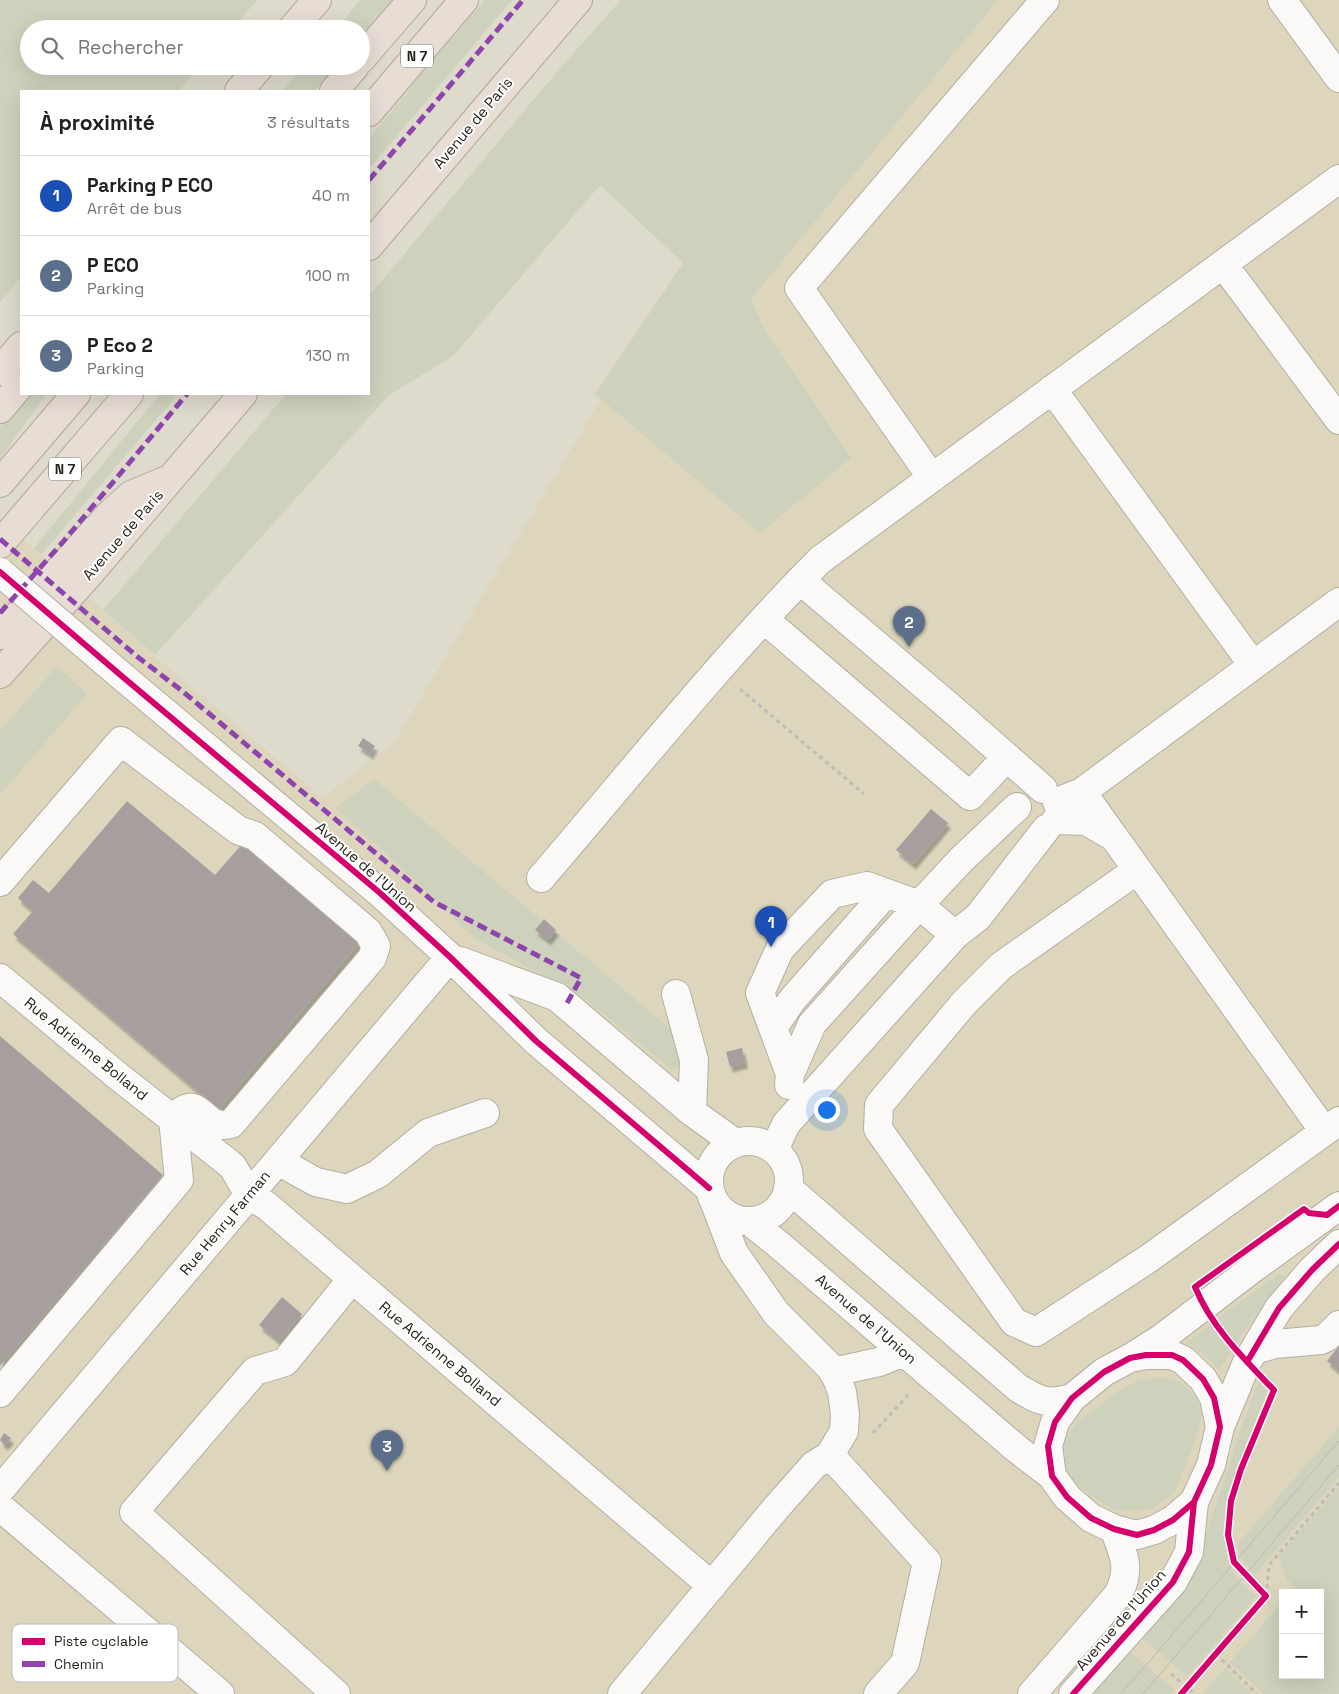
<!DOCTYPE html>
<html lang="fr">
<head>
<meta charset="utf-8">
<style>
  body { margin:0; font-family:"Space Grotesk",sans-serif; background:#f6f6f6; color:#202124 }
  .controls { position:absolute; right:15px; bottom:15px; display:grid; overflow:hidden; border-radius:0px; box-shadow:0 5px 20px #0002 }
  .controls button { width:45px; height:45px; display:grid; place-items:center; padding:0; border:0; border-bottom:1px solid #e0e0e0; background:#fff; color:#202124; font:25px sans-serif }
  .you { position:absolute; left:826px; top:1109px; width:18px; height:18px; margin:-12px; border:4px solid #fff; border-radius:50%; background:#1a73e8; box-shadow:0 0 0 8px #1a73e833 }
  .badge { display:grid; place-items:center; width:32px; height:32px; border-radius:50%; background:#646055; color:#fff; font-size:16px; font-weight:700 }
  .pin { position:absolute; translate:-50% -41px; filter:drop-shadow(0 1px 2px #0008) }
  .pin::after { content:''; position:absolute; top:26px; width:18px; height:15px; background:inherit; clip-path:polygon(0 0,100% 0,50% 100%) }
  .list { margin:0; padding:0; list-style:none }
  h2 { display:flex; justify-content:space-between; align-items:center; height:65px; margin:0; padding:0 20px; font-size:21px }
  h2 small { font-size:16px; font-weight:400; color:#757577 }
  .list li { display:grid; grid-template-columns:32px 1fr auto; gap:15px; align-items:center; box-sizing:border-box; height:80px; padding:0 20px; border-top:1px solid #e0e0e0 }
  .list b { display:block; font-size:19px; white-space:nowrap }
  .list p { margin:0; font-size:16px; white-space:nowrap; color:#757577 }
  .list em { font-size:16px; font-style:normal; color:#757577 }
  .icon { flex:none; width:28px; height:28px; fill:none; stroke:currentColor; stroke-width:2; stroke-linecap:round; stroke-linejoin:round }
  .map { position:relative; flex:none; width:1339px; height:1694px; overflow:hidden }
  .search { position:absolute; background:#fff; box-shadow:0 5px 20px #0002; left:20px; top:20px; width:350px; height:55px; display:flex; align-items:center; gap:12px; box-sizing:border-box; padding:0 18px; border-radius:28px; color:#757577; font-size:19px }
  .panel { position:absolute; background:#fff; box-shadow:0 5px 20px #0002; left:20px; top:90px; width:350px; height:305px; border-radius:0px }
  .map>svg:first-child { display:block }
  .built { fill:#ddd6bd; fill-rule:evenodd }
  .green { fill:#ced1bc }
  .building { fill:#a69f9e; filter:url(#shadow) }
  .lines { fill:none; stroke-linecap:round; stroke-linejoin:round }
  .minor-casing { stroke:#b2afa3; stroke-width:30 }
  .highway-casing { stroke:#b2a598; stroke-width:30 }
  .path { stroke:#bdbbb6; stroke-width:3; stroke-dasharray:4 4; stroke-linecap:butt }
  .minor { stroke:#faf9f7; stroke-width:28 }
  .highway { stroke:#e8ddd5; stroke-width:28 }
  .tram { stroke:#bbbab6; stroke-width:1 }
  .minor-bridge-casing { stroke:#b2afa3; stroke-width:30; stroke-linecap:butt }
  .minor-bridge { stroke:#faf9f7; stroke-width:28 }
  .quiet { stroke:#8e44ad; stroke-width:5; stroke-dasharray:10 5; stroke-linecap:butt }
  .cycleway-casing { stroke:#fff; stroke-width:9 }
  .cycleway { stroke:#d6006c; stroke-width:6 }
  .labels { text-anchor:middle; stroke-width:4; stroke-linejoin:round; paint-order:stroke }
  .shield { fill:#fff; stroke:#64625b; stroke-width:1 }
  .shield-label { font-size:14px; font-weight:bold; fill:#221f15 }
  .street-label { font-size:15px; fill:#221f15; stroke:#fff }
  .key { fill:#fff; stroke:#bdbcb9; stroke-width:1 }
  .key-label { font-size:14px; fill:#221f15 }
</style>
</head>
<body>
<div class="map">
<svg width="1339" height="1694" viewBox="0 0 1339 1694">
  <defs>
    <filter id="shadow"><feDropShadow dx="3" dy="5.5" stdDeviation="1" flood-color="#0004"/></filter>
  </defs>
  <rect width="100%" height="100%" fill="#dedacc"/>
  <path class="built" d="M 842,0 L 1339,0 L 1339,1694 L 0,1694 L 0,518 L 143,646 L 323,798 L 395,741 ZM 1283,1593 L 1320,1593 L 1320,1675 L 1283,1675 Z"/>
  <path class="green" d="M 0,0 L 257,0 L 232,29 L 29,29 L 29,66 L 200,66 L 179,91 L 21,91 L 21,277 L 0,302 Z
    M 360,0 L 392,0 L 361,37 L 361,29 L 336,29 Z
    M 485,0 L 512,0 L 369,169 L 369,139 L 432,61 Z
    M 621,0 L 998,0 L 751,299 L 765,331 L 851,458 L 760,533 L 595,394 L 683,263 L 600,185 L 453,356 L 388,396 L 155,655 L 103,610 L 286,394 L 369,394 L 369,296 L 562,66 Z
    M 304,66 L 336,66 L 315,91 L 282,91 Z
    M 27,394 L 46,394 L 0,459 L 0,427 Z
    M 160,394 L 178,394 L 41,555 L 34,548 Z
    M 57,666 L 87,694 L 0,795 L 0,731 Z
    M 374,779 L 675,1033 L 681,1064 L 672,1070 L 585,999 L 474,938 L 433,897 L 336,808 Z
    M 1279,1274 L 1285,1276 L 1283,1279 L 1235,1344 L 1218,1318 Z
    M 1211,1324 L 1230,1353 L 1220,1369 L 1218,1369 L 1208,1358 L 1186,1343 Z
    M 1160,1377 L 1181,1382 L 1195,1396 L 1202,1413 L 1196,1437 L 1177,1487 L 1171,1495 L 1152,1509 L 1139,1511 L 1116,1510 L 1098,1501 L 1069,1477 L 1062,1457 L 1064,1441 L 1077,1422 L 1121,1390 L 1137,1381 Z
    M 1258,1383 L 1267,1390 L 1227,1495 L 1223,1530 L 1227,1558 L 1231,1570 L 1242,1584 L 1256,1596 L 1187,1676 L 1141,1637 L 1198,1560 L 1241,1428 Z
    M 1339,1427 L 1339,1477 L 1255,1575 L 1241,1558 L 1237,1545 Z
    M 1339,1487 L 1339,1694 L 1263,1694 L 1230,1662 L 1283,1601 L 1283,1675 L 1320,1675 L 1320,1593 L 1290,1593 L 1295,1587 L 1286,1579 L 1279,1556 Z
    M 1128,1650 L 1174,1690 L 1170,1694 L 1091,1694 Z
    M 1225,1668 L 1251,1694 L 1203,1694 Z"/>
  <path class="building" d="M 363,738 L 375,746 L 370,754 L 358,746 Z
    M 127,801 L 215,875 L 243,843 L 360,942 L 219,1109 L 13,934 L 33,911 L 18,898 L 33,880 L 49,893 Z
    M 931,809 L 948,823 L 913,864 L 896,850 Z
    M 544,919 L 556,930 L 548,940 L 535,930 Z
    M 0,1036 L 163,1175 L 0,1366 Z
    M 742,1048 L 745,1063 L 730,1067 L 726,1052 Z
    M 282,1297 L 302,1314 L 279,1341 L 259,1325 Z
    M 1339,1346 L 1339,1371 L 1327,1361 Z
    M 4,1433 L 11,1438 L 5,1445 L 0,1440 Z"/>
  <g class="lines">
    <defs>
      <path id="minor" d="M 1282,0 L 1339,78
        M 1223,264 L 1339,420
        M 1052,389 L 1253,665
        M 932,478 L 799,288 L 1045,0
        M 800,580 L 951,708 L 1043,789
        M 764,619 L 970,796 L 1007,757
        M 124,678 L 380,893 L 450,957 L 536,1041 L 709,1188
        M 1057,802 L 1082,792 L 1339,602
        M 1056,820 L 1086,821 L 1114,837 L 1082,792
        M 1114,837 L 1324,1131
        M 1137,870 L 1001,966 L 964,1003 L 879,1105 L 878,1129 L 1014,1322 L 1036,1332 L 1148,1259 L 1339,1121
        M 541,878 C 633,771 721,660 820,560 L 1339,179
        M 0,882 L 121,741 L 238,830 L 255,836 L 368,932 L 376,946 L 372,958 L 231,1124 C 200,1132 201,1088 173,1119
        M 955,935 L 978,917 L 1046,829
        M 460,961 L 557,997 L 692,1112 L 735,1143
        M 0,978 L 119,1077 L 226,1161 L 233,1167 L 249,1195 L 267,1206 L 295,1230 L 712,1586
        M 676,994 L 694,1060 L 692,1112
        M 773,1028 L 792,1000 L 886,893
        M 789,1085 L 790,1074 L 812,1024 L 919,905 L 961,860 L 1017,807
        M709 1181a40 40 0 1 1 80 0a40 40 0 1 1-80 0Z
        M 774,1150 L 786,1124 L 955,935 L 919,905 L 867,886 L 832,894 L 780,949 L 760,993 L 790,1074
        M 278,1161 L 316,1182 L 347,1189 L 378,1174 L 428,1133 L 485,1113
        M 788,1188 L 1018,1388 C 1040,1401 1046,1405 1072,1398
        M 714,1201 L 734,1253 L 776,1313 L 832,1369 L 838,1381 L 842,1392 L 845,1414 L 844,1431 L 830,1455
        M 749,1221 L 778,1244 L 1017,1449 L 1052,1476
        M 1254,1350 L 1275,1344 L 1321,1340 L 1327,1337 L 1339,1325
        M 1135,1355 L 1162,1338 L 1252,1269 L 1339,1206
        M 833,1372 L 879,1362 L 904,1352
        M 0,1393 L 179,1180 L 173,1119
        M 1220,1427 L 1247,1362 L 1279,1308 L 1312,1270 L 1339,1244
        M 0,1490 L 450,957
        M 0,1507 L 220,1694
        M 336,1694 L 134,1512 L 255,1371 L 285,1362 L 352,1279
        M 622,1694 L 776,1508 L 814,1465 L 830,1455 L 927,1562 L 905,1663 L 878,1694
        M 1032,1694 L 1117,1596 C 1132,1571 1124,1554 1114,1529
        M 1073,1694 L 1173,1582 L 1189,1552 L 1194,1502 L 1211,1465 L 1220,1427 L 1214,1398 L 1203,1379 L 1183,1360 L 1172,1355 L 1146,1355 L 1130,1358 L 1104,1372 L 1072,1398 L 1055,1422 L 1048,1446 L 1052,1476 L 1067,1497 L 1091,1518 L 1114,1529 L 1137,1535 L 1154,1530 L 1173,1520 L 1194,1502"/>
      <path id="highway" d="M 292,29 L 317,0
        M 361,59 L 412,0
        M 239,91 L 260,66
        M 334,91 L 355,66
        M 369,112 L 464,0
        M 369,246 L 578,0
        M 0,371 L 21,346
        M 0,409 L 21,384
        M 0,483 L 76,394
        M 0,544 L 129,394
        M 0,635 L 110,514 L 131,495 L 167,480
        M 0,674 L 91,572 L 243,394"/>
    </defs>
    <use href="#minor" class="minor-casing"/>
    <use href="#highway" class="highway-casing"/>
    <path class="path" d="M 740,689 L 864,794
      M 873,1433 L 910,1393
      M 1266,1596 L 1269,1565 L 1339,1483
      M 1216,1654 L 1257,1694
      M 1171,1674 L 1195,1694"/>
    <use href="#minor" class="minor"/>
    <use href="#highway" class="highway"/>
    <path class="tram" d="M 1121,1694 L 1339,1441
      M 1143,1694 L 1339,1465"/>
    <defs>
      <path id="minor-bridge" d="M 0,572 L 124,678"/>
    </defs>
    <use href="#minor-bridge" class="minor-bridge-casing"/>
    <use href="#minor-bridge" class="minor-bridge"/>
    <path class="quiet" d="M 369,180 L 523,0
      M 0,539 L 139,658 L 181,690 L 434,902 L 581,978 L 566,1005
      M 0,613 L 62,543 L 187,394"/>
    <defs>
      <path id="cycleway" d="M 0,572 L 124,678 L 380,893 L 450,957 L 536,1041 L 709,1188
        M 1247,1362 L 1279,1308 L 1312,1270 L 1339,1244
        M 1073,1694 L 1173,1582 L 1189,1552 L 1194,1502 L 1211,1465 L 1220,1427 L 1214,1398 L 1203,1379 L 1183,1360 L 1172,1355 L 1146,1355 L 1130,1358 L 1104,1372 L 1072,1398 L 1055,1422 L 1048,1446 L 1052,1476 L 1067,1497 L 1091,1518 L 1114,1529 L 1137,1535 L 1154,1530 L 1173,1520 L 1194,1502
        M 1181,1694 L 1266,1596 L 1234,1562 L 1228,1535 L 1231,1501 L 1241,1469 L 1274,1390 C 1244,1359 1212,1328 1195,1287 L 1304,1209 L 1309,1213 L 1327,1215 L 1339,1206"/>
    </defs>
    <use href="#cycleway" class="cycleway-casing"/>
    <use href="#cycleway" class="cycleway"/>
  </g>
  <g class="labels">
    <g class="shield">
      <rect x="401" y="44.5" width="32" height="23" rx="4"/>
      <rect x="49" y="457.5" width="32" height="23" rx="4"/>
    </g>
    <g class="shield-label">
      <text x="417" y="61">N 7</text>
      <text x="65" y="474">N 7</text>
    </g>
    <g class="street-label">
      <text transform="translate(473 123) rotate(-50)" y="5">Avenue de Paris</text>
      <text transform="translate(123 535) rotate(-49)" y="5">Avenue de Paris</text>
      <text transform="translate(366 867) rotate(41)" y="5">Avenue de l'Union</text>
      <text transform="translate(86 1049) rotate(39)" y="5">Rue Adrienne Bolland</text>
      <text transform="translate(225 1223) rotate(-50)" y="5">Rue Henry Farman</text>
      <text transform="translate(866 1319) rotate(41)" y="5">Avenue de l'Union</text>
      <text transform="translate(440 1354) rotate(40)" y="5">Rue Adrienne Bolland</text>
      <text transform="translate(1121 1620) rotate(-49)" y="5">Avenue de l'Union</text>
    </g>
  </g>
  <rect x="12" y="1624" width="166" height="58" rx="8" class="key"/>
  <rect x="22" y="1638" width="23" height="7" fill="#d6006c"/>
  <rect x="22" y="1661" width="23" height="6" fill="#8e44ad"/>
  <g class="key-label">
    <text x="54" y="1646">Piste cyclable</text>
    <text x="54" y="1669">Chemin</text>
  </g>
</svg>
<div class="controls">
<button>+</button>
<button>−</button>
</div>
<div class="you"></div>
<div class="pin badge" style="left:771px;top:947px;background:#1a4fb4">1</div>
<div class="pin badge" style="left:909px;top:647px;background:#5c6f8a">2</div>
<div class="pin badge" style="left:387px;top:1471px;background:#5c6f8a">3</div>
<div class="search"><svg class="icon" aria-label="search" viewBox="0 0 24 24"><circle cx="10" cy="10" r="6"/><path d="M15 15l6 6"/></svg>Rechercher</div>
<section class="panel">
<h2>À proximité<small>3 résultats</small></h2>
<ul class="list">
<li><span class="badge" style="background:#1a4fb4">1</span><div><b>Parking P ECO</b><p>Arrêt de bus</p></div><em>40 m</em></li>
<li><span class="badge" style="background:#5c6f8a">2</span><div><b>P ECO</b><p>Parking</p></div><em>100 m</em></li>
<li><span class="badge" style="background:#5c6f8a">3</span><div><b>P Eco 2</b><p>Parking</p></div><em>130 m</em></li>
</ul>
</section>
</div>
</body>
</html>
